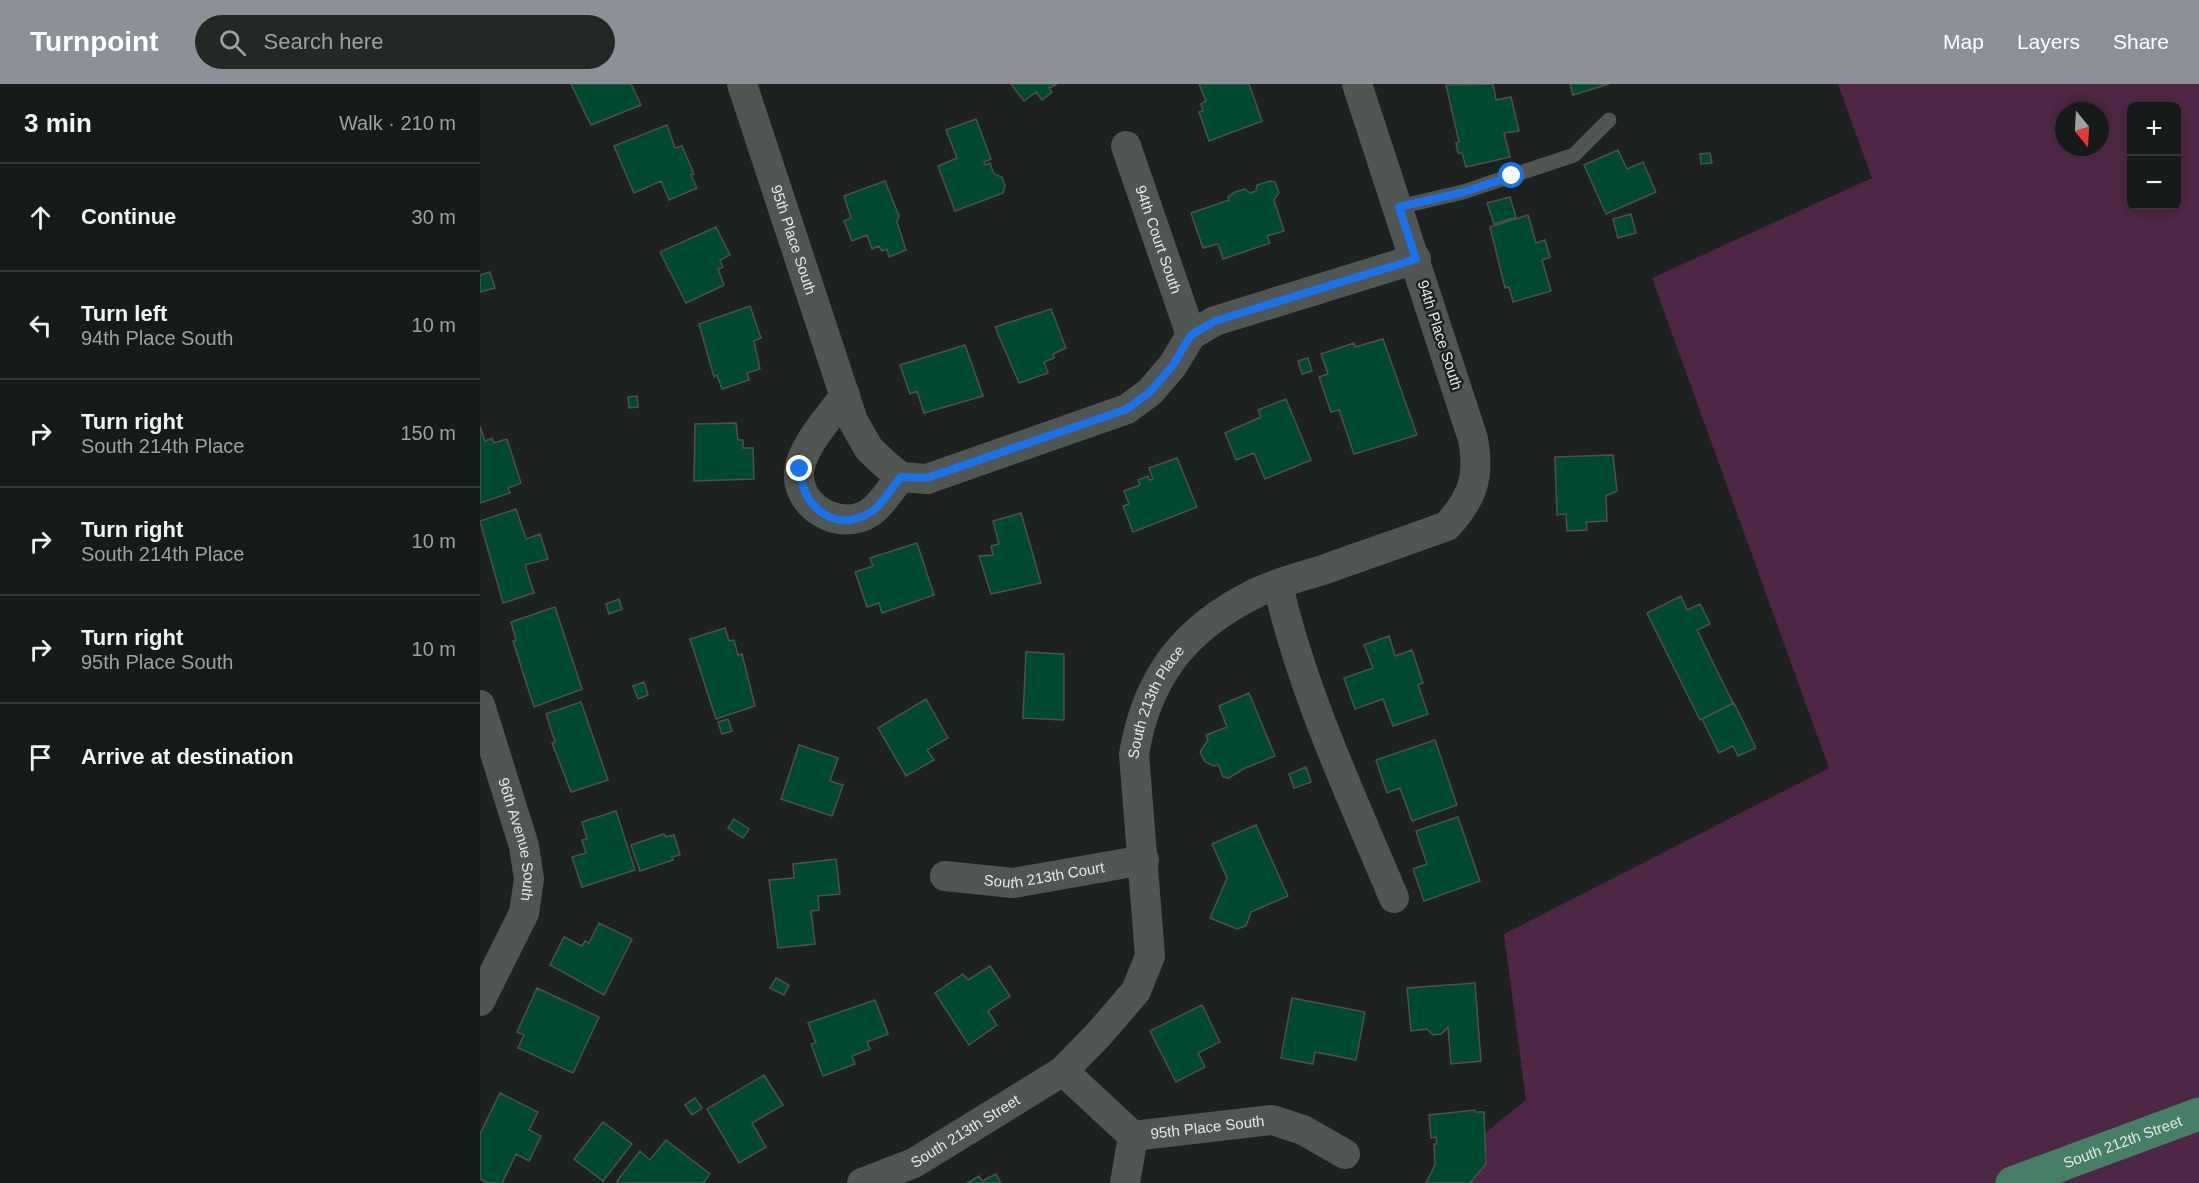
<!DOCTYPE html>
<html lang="en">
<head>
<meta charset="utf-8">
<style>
  body { margin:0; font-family:Helvetica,sans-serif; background:#232725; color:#f1f3f6 }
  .controls { position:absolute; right:18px; top:18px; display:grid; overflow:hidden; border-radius:9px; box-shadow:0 3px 9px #0003 }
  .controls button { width:54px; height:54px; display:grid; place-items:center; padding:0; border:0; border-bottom:2px solid #353837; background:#161a18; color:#f1f3f6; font:30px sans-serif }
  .compass { position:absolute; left:1575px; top:18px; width:54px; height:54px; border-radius:50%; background:#161a18; box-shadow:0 3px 9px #0003; rotate:162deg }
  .stop { position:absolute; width:18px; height:18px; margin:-14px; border:4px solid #1a73e8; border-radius:50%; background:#fff }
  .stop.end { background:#1a73e8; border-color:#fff; box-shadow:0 2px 6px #0008 }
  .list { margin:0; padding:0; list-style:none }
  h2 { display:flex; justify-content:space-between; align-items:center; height:78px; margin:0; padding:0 24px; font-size:26px }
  h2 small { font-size:20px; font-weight:400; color:#9ea1a2 }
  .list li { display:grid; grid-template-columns:39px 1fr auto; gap:18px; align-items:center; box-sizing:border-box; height:108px; padding:0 24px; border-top:2px solid #353837 }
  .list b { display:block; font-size:22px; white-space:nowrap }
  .list p { margin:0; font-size:20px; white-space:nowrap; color:#9ea1a2 }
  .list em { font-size:20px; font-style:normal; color:#9ea1a2 }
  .icon { flex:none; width:33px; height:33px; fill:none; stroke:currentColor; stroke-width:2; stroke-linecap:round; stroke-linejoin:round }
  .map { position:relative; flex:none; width:1719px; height:1099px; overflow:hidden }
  header { display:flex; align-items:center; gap:36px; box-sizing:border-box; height:84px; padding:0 30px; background:#8c9099; color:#fff }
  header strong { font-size:28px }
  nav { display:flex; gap:33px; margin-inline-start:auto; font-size:21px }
  .search { width:420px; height:54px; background:#232725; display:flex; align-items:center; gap:15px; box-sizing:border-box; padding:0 21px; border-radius:33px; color:#9ea1a2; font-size:22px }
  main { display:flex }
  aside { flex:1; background:#161a18 }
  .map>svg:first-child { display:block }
  .green { fill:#4d2745; fill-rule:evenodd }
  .building { fill:#004931; stroke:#4c514e; stroke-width:1.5 }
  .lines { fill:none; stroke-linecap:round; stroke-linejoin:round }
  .lane { stroke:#515653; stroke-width:15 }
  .street { stroke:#515653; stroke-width:30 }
  .primary { stroke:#467e66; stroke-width:33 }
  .route { stroke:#1a73e8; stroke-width:8 }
  .labels { text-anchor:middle; stroke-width:5; stroke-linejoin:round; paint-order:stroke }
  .street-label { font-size:15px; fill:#e4e8e6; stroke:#1d2220 }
</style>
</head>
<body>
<header>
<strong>Turnpoint</strong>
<div class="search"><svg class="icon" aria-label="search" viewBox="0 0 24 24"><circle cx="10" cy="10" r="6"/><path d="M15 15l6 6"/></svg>Search here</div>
<nav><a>Map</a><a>Layers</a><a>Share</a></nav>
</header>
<main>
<aside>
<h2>3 min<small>Walk · 210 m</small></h2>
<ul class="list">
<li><svg class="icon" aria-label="ahead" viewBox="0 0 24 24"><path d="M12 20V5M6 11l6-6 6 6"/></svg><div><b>Continue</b></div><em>30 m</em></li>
<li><svg class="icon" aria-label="left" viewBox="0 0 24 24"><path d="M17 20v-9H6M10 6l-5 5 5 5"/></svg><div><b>Turn left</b><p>94th Place South</p></div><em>10 m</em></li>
<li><svg class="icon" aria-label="right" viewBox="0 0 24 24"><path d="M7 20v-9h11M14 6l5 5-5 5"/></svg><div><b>Turn right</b><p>South 214th Place</p></div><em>150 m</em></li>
<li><svg class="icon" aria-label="right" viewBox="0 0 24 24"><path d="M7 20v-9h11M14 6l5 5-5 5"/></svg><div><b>Turn right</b><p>South 214th Place</p></div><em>10 m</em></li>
<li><svg class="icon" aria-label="right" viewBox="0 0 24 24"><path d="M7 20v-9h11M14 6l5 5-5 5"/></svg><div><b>Turn right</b><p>95th Place South</p></div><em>10 m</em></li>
<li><svg class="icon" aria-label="arrive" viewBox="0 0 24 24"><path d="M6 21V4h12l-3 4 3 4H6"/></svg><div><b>Arrive at destination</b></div></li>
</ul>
</aside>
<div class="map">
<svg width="1719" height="1099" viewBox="0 0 1719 1099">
  <rect width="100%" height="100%" fill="#1d2220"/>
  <path class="green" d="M 1358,0 L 1719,0 L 1719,1099 L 943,1099 L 1046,1016 L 1024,850 L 1349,684 L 1172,194 L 1392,94 ZM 1652,22 L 1696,22 L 1696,122 L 1652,122 ZM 1584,27 L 1620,27 L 1620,63 L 1584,63 Z"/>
  <path class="building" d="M 91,0 L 151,0 L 161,21 L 111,41 Z
    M 531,0 L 577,0 L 569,4 L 572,8 L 562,16 L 556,8 L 544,17 Z
    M 719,0 L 769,0 L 782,37 L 729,57 L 719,28 L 723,27 L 721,20 L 726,17 Z
    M 1013,0 L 1016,16 L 1031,13 L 1039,47 L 1024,49 L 1030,73 L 986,83 L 982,69 L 978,69 L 976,59 L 979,58 L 966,1 Z
    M 1090,0 L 1129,0 L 1093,11 Z
    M 496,35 L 511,75 L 504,78 L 505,81 L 510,79 L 514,90 L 522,93 L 525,102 L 523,109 L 475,127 L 458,82 L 477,74 L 466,46 Z
    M 187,41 L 195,64 L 202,62 L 214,90 L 211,91 L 217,104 L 189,116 L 181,97 L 154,109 L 134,62 Z
    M 1138,66 L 1147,85 L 1163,78 L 1176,108 L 1126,130 L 1104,81 Z
    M 1230,69 L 1232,79 L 1221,80 L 1220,70 Z
    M 405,97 L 419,132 L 417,138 L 426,166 L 409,173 L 407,165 L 402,167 L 399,162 L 392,165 L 387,151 L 372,157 L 364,137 L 371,134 L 364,112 Z
    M 790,97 L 795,98 L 799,109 L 794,116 L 804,147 L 787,152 L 790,159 L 743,175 L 738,160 L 723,164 L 711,129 L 749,116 L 748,113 L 755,108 L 765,105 L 770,109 L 776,107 L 777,101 Z
    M 1030,113 L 1036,133 L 1014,140 L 1007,119 Z
    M 1151,130 L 1156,149 L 1138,154 L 1133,135 Z
    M 1048,131 L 1056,159 L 1065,156 L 1070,173 L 1062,176 L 1071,207 L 1033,218 L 1029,203 L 1025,204 L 1010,143 Z
    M 236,143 L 250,171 L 240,176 L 243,183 L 238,185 L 244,201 L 206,219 L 180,168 Z
    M 10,188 L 15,204 L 0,208 L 0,191 Z
    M 270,222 L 281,254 L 274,257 L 280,285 L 267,289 L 269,296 L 242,305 L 237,291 L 234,293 L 219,240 Z
    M 571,225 L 586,264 L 573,270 L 574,274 L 564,278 L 568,289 L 539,299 L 515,243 Z
    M 903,255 L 937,351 L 874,370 L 859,326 L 851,328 L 839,293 L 848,290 L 841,270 L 874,259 L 875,263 Z
    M 485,261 L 503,312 L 444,329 L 437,307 L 430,310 L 420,281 Z
    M 828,274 L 832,287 L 822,290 L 818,277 Z
    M 157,312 L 158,323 L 149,324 L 148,313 Z
    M 806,315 L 831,376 L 785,395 L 774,369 L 756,376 L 745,349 L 781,333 L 778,326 Z
    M 256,339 L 258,356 L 263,356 L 263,364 L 273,364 L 274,395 L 214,397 L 215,340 Z
    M 0,342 L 5,357 L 12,354 L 14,359 L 27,355 L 41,399 L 28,404 L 30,409 L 0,419 Z
    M 1133,371 L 1137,407 L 1126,412 L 1127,437 L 1106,438 L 1107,446 L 1087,447 L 1086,430 L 1077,431 L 1075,373 Z
    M 697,374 L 717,423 L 653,448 L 643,422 L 649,420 L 644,407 L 660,401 L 658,396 L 668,392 L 670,396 L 673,395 L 669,384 Z
    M 36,425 L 46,455 L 60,450 L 68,475 L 45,481 L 54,509 L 23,519 L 0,437 Z
    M 541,429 L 561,499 L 511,510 L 499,472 L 513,471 L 511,462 L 519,460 L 513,437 Z
    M 437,459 L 454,511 L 402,529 L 399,519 L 387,523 L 375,488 L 393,482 L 390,474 Z
    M 1201,512 L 1207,526 L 1220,520 L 1230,540 L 1217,546 L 1253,619 L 1220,636 L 1167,529 Z
    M 139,515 L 142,525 L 129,530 L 126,520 Z
    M 75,523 L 102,605 L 54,623 L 33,557 L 36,556 L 31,538 Z
    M 245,544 L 249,557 L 254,556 L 258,571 L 262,570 L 275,622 L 236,635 L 210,555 Z
    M 909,552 L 915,572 L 932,566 L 943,599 L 938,601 L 948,630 L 913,642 L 903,615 L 875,625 L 864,594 L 893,584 L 884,561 Z
    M 546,568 L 584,570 L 584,636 L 543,634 Z
    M 164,598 L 168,611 L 158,615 L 153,602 Z
    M 769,609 L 795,672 L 763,685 L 749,694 L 743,693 L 738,680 L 734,682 L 725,678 L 720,668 L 728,656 L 726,651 L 747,643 L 739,622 Z
    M 446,615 L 468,654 L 447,666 L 454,676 L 426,692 L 398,644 Z
    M 101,618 L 128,696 L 91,708 L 72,659 L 75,658 L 66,630 Z
    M 1254,619 L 1276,664 L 1258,672 L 1253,662 L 1239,669 L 1222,635 Z
    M 248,635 L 252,647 L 242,650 L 238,638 Z
    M 955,656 L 977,721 L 932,737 L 920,704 L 907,709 L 896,676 Z
    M 319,661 L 358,674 L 350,697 L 363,701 L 352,732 L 301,715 Z
    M 826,683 L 831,698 L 814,704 L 809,690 Z
    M 136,727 L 155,786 L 102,803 L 92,773 L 106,769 L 102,756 L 107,755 L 102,738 Z
    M 978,733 L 1000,797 L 944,817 L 933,785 L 947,780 L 936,747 Z
    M 254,735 L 269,745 L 263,754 L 248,744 Z
    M 776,741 L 808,812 L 771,828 L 766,842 L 757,845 L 730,834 L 747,794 L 732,760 Z
    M 184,750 L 186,753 L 194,751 L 200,771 L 192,773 L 193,776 L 160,787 L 151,761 Z
    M 356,775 L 360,810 L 338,812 L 339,826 L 331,827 L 335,860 L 298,864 L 289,796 L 314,794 L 313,780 Z
    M 119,839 L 152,855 L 124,911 L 70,881 L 84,853 L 102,862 L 105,857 L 109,859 Z
    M 510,882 L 530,912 L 508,927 L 517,941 L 489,961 L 455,909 L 483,890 L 488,896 Z
    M 296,894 L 309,901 L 304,911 L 290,904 Z
    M 995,899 L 1001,977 L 971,980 L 968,943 L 961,950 L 953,951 L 947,945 L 931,947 L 927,904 Z
    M 57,904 L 119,933 L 93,989 L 38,964 L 44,951 L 37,948 Z
    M 812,914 L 885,928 L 876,976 L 835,968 L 833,980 L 801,974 Z
    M 395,916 L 408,950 L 387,958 L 390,965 L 372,972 L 375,980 L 343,992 L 331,960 L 336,959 L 328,939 Z
    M 722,921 L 740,958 L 718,969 L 725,983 L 696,998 L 670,947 Z
    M 284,991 L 303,1021 L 272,1039 L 286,1063 L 259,1079 L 227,1025 Z
    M 20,1009 L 58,1028 L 49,1046 L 61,1052 L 49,1077 L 36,1070 L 22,1099 L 9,1099 L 0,1095 L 0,1050 Z
    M 215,1014 L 222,1024 L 212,1031 L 205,1021 Z
    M 995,1026 L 995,1028 L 1004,1028 L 1006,1080 L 990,1099 L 946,1099 L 955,1081 L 954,1060 L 957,1060 L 956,1053 L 951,1054 L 949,1031 Z
    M 123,1038 L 152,1060 L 123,1097 L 94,1075 Z
    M 186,1056 L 230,1090 L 223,1099 L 140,1099 L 137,1097 L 160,1067 L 170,1076 Z
    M 516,1090 L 521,1099 L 487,1099 L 499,1092 L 502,1097 Z"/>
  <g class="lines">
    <path class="lane" d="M 919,123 L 983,108 L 1094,71 L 1129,36"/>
    <g class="street">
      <path id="s1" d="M 262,0 L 373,337 L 389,365 L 406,381 L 421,393 L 447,395 L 647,325 L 670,308 L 693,281 L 711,251 L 735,237 L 936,175"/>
      <path id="s2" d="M 646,62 L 711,251"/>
      <path d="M 365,311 C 350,333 327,356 320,382 C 311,420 359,450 391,428 C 402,420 412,403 421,393"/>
      <path d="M 798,501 C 823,610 871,711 914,814"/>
      <path id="s3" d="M 0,621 L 44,762 L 49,795 L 44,829 L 0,917"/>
      <path id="s4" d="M 465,792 L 533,799 L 664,776"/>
      <path d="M 583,987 L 653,1052"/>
      <path id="s5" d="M 653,1052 L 792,1036 L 823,1046 L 865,1070"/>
      <path id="s6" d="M 382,1099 L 434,1079 L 583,987 L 619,950 L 656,907 L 670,872 L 654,670 C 667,593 704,545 774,510 C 795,499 820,493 843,486 C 884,471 926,457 967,442 C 993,414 1000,392 993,355 L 877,0"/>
      <path d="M 645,1099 L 653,1052"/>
    </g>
    <path class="primary" id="s7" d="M 1532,1099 L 1719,1030"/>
  </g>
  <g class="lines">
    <path class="route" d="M 320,385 C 321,422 355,451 391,428 C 402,421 412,403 421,393 L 447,394 L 647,325 L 670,308 L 693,281 L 711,251 L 735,237 L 936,175 L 919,123 L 984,108 L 1032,92"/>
  </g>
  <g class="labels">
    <g class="street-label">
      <text dy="5" stroke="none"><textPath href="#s1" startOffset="164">95th Place South</textPath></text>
      <text dy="5" stroke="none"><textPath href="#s2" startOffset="99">94th Court South</textPath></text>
      <text transform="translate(960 251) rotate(72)" y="5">94th Place South</text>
      <text dy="5" stroke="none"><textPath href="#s6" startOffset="636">South 213th Place</textPath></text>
      <text dy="5" stroke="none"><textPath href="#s3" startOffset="140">96th Avenue South</textPath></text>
      <text dy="5" stroke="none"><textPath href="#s4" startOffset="100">South 213th Court</textPath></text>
      <text dy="5" stroke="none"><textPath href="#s5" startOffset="75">95th Place South</textPath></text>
      <text dy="5" stroke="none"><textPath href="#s6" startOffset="116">South 213th Street</textPath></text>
      <text dy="5" stroke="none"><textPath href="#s7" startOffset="118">South 212th Street</textPath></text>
    </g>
  </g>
</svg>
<div class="controls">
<button>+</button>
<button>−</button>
</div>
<svg class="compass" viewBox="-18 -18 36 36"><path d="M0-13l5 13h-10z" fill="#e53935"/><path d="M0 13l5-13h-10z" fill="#9ea1a2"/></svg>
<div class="stop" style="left:1032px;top:92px"></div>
<div class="stop end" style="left:320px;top:385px"></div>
</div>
</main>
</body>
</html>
